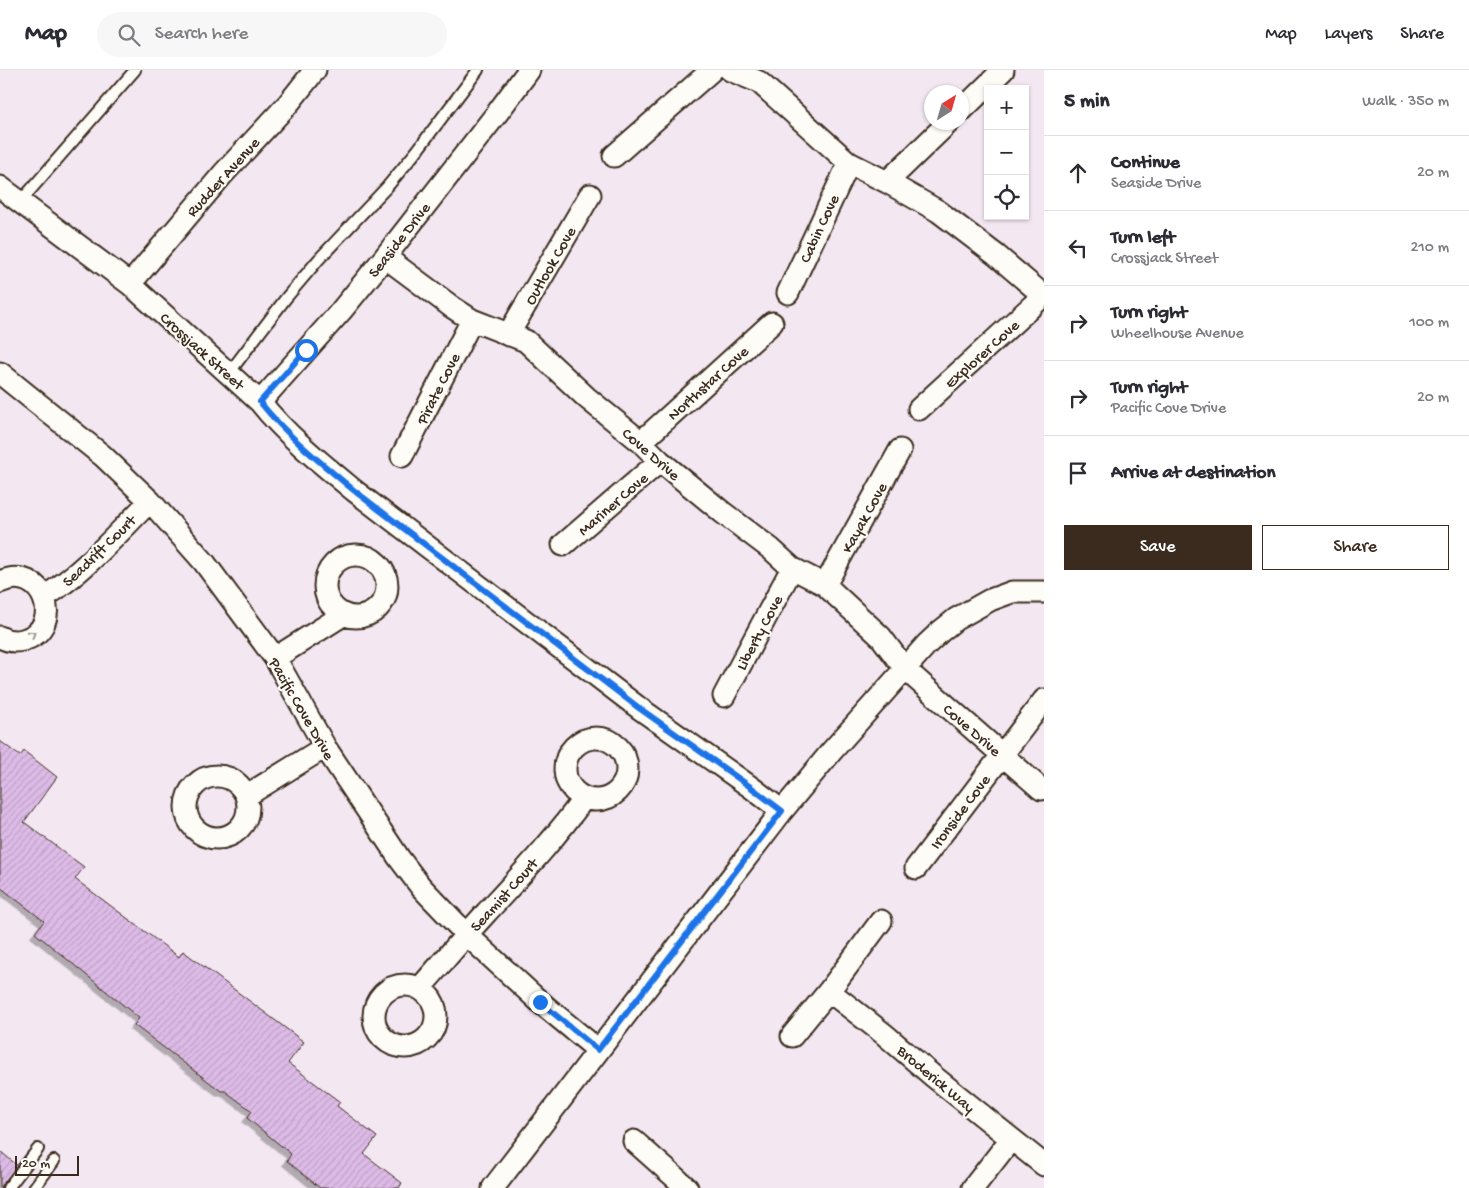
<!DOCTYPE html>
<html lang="en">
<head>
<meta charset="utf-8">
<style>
  body { margin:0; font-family:"Gochi Hand",sans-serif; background:#f7f7f7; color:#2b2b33 }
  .controls { position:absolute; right:15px; top:15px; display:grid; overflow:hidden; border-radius:0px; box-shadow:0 1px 4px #0004 }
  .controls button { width:45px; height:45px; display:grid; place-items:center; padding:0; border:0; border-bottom:1px solid #e1e1e2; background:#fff; color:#2b2b33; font:25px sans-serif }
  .compass { position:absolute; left:924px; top:15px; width:45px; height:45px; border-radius:50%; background:#fff; box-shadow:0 1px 4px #0004; rotate:37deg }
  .scale { position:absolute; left:15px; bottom:12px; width:64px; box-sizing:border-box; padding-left:5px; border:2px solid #3b2a1e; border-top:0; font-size:14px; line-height:18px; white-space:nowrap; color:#3b2a1e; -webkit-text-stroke:4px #fdfcf7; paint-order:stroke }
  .stop { position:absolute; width:15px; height:15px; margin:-11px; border:4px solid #1a73e8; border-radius:50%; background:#fff }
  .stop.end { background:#1a73e8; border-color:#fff; box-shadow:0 1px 5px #0008 }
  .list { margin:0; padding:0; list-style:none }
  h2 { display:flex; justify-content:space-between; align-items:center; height:65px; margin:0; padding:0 20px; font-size:21px }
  h2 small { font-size:16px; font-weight:400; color:#7c7c81 }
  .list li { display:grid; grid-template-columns:32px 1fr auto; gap:15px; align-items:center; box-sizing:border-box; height:75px; padding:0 20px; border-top:1px solid #e1e1e2 }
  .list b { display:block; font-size:19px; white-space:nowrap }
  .list p { margin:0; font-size:16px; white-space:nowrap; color:#7c7c81 }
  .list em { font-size:16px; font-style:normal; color:#7c7c81 }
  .actions { display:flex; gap:10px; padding:15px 20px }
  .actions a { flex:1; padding:11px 0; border:1px solid #3b2a1e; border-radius:0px; text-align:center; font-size:18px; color:#3b2a1e }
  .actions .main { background:#3b2a1e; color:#fff }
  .icon { flex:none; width:28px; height:28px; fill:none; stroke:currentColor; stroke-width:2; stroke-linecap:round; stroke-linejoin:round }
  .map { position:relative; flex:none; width:1044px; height:1118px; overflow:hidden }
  header { display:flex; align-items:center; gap:30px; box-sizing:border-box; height:70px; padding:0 25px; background:#fff; border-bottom:1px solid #e1e1e2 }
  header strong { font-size:24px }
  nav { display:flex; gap:28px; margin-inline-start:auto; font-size:18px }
  .search { width:350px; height:45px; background:#f7f7f7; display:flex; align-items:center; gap:12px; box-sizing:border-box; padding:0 18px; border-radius:28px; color:#7c7c81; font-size:19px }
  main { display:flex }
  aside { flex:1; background:#fff }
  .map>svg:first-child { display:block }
  .building { fill:url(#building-hatch); stroke:#3b2a1e; filter:url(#shadow) }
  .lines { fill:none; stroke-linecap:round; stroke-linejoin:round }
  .lane-casing { stroke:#3b2a1e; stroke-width:14 }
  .street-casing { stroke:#3b2a1e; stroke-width:25 }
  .lane { stroke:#fdfcf7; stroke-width:10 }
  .street { stroke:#fdfcf7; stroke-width:21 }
  .oneway { stroke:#9c938a }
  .route { stroke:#1a73e8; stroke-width:6 }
  .labels { text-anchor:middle; stroke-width:4.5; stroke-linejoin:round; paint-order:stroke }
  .street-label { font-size:16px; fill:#3b2a1e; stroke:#fdfcf7 }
</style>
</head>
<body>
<header>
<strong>Map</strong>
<div class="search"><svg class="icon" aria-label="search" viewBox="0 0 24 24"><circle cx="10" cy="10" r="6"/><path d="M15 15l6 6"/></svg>Search here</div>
<nav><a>Map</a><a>Layers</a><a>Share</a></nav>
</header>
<main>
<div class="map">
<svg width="1044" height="1118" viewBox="0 0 1044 1118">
  <defs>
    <pattern id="building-hatch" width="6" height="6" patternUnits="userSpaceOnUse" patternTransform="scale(1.25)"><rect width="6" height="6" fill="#ddbbe7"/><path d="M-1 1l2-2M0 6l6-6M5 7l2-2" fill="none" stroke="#bfa1c6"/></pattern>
    <filter id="shadow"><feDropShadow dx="-4.5" dy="4.5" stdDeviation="0" flood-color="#0004"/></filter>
  </defs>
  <rect width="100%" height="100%" fill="#f3e8f2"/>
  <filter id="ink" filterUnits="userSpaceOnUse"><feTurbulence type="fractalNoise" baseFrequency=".02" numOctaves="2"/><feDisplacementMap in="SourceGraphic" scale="10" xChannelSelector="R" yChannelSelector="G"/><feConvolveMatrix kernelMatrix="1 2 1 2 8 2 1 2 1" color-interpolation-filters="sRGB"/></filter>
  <g filter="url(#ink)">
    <path class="building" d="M 0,671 L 20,686 L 24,681 L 57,707 L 24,752 L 84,797 L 75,809 L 179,887 L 183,881 L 304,972 L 288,993 L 340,1032 L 337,1036 L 377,1067 L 364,1084 L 402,1113 L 399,1118 L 320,1118 L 287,1091 L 291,1084 L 247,1048 L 252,1041 L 225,1021 L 221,1021 L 134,955 L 139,948 L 35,863 L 44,851 L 0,817 Z
      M 0,1081 L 18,1096 L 1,1118 L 0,1118 Z"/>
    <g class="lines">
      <defs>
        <path id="lane" d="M 20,132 L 135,0
          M 229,303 L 286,228 L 319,189 L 387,117 L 416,82 L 478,0
          M 8,1118 L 38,1079
          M 34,1118 L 54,1091"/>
        <path id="street" d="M 730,0 L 759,12 L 849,93 L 887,112 L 938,141 L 996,185 L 1044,226
          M 962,40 L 1003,0
          M 614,86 L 712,0
          M 887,112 L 949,52
          M 0,117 L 130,214 L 260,332 C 287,366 322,394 356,422 L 639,638 L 752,718 L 782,741
          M 385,187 L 452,237 L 472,250 L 526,271 L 587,328 L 641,372 L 660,391 L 722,442 L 771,479 L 792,498 L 825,515 L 881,567 L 905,599 L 1041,719
          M 130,214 L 223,104 L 288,34 L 315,0
          M 788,223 L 849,93
          M 508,265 L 590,125
          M 0,303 L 103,386 L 150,431 L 204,492 L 275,588 L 325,677 L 399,788 L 421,817 L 466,864 L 540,932 L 598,980
          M 260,332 L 341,241 L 385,187 L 498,42 L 529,0
          M 919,339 L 1043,226
          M 641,372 L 772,253
          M 402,386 L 472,250
          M 563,475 L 660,391
          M325 516a31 31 0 1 1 62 0a31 31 0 1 1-62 0Z
          M 0,512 C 43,492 67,558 23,570 C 15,572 7,571 0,567
          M 825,515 L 900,380
          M 44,527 C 84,502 116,465 150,431
          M 275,588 L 343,545
          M 724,626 L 792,498
          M565 699a31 31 0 1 1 62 0a31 31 0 1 1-62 0Z
          M186 737a31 31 0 1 1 62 0a31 31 0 1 1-62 0Z
          M 246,726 L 325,677
          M 916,798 L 1044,630
          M374 946a31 31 0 1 1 62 0a31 31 0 1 1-62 0Z
          M 420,918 C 442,893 464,867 486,843 C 520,806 555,769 584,728
          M 829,921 L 884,964 L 933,1006 L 1044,1095
          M 792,966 L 829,921 L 881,851
          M 634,1071 L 687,1118
          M 493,1118 L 782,741 L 831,682 L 927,574 L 941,561 L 956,549 L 990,530 L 1012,522 L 1044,522
          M 973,1118 L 1011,1069"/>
      </defs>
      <use href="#lane" class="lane-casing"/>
      <use href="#street" class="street-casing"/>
      <use href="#lane" class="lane"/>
      <use href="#street" class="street"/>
    </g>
    <defs><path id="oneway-chevron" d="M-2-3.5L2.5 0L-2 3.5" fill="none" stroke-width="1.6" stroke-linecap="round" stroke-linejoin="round" transform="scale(1.25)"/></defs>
    <use class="oneway" href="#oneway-chevron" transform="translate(32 564) rotate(-34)"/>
  </g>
  <g class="lines" filter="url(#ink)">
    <path class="route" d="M 306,280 L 260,332 C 287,366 322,394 356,422 L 639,638 L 752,718 L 782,741 L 598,980 L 540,932"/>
  </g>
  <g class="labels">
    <g class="street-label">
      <text transform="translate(222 106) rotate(-48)" y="6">Rudder Avenue</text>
      <text transform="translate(818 158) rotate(-65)" y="6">Cabin Cove</text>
      <text transform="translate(398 169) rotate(-52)" y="6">Seaside Drive</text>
      <text transform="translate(549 195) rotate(-60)" y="6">Outlook Cove</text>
      <text transform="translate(203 280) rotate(42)" y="6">Crossjack Street</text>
      <text transform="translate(981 283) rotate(-42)" y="6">Explorer Cove</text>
      <text transform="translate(707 312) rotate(-42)" y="6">Northstar Cove</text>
      <text transform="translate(437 318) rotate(-63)" y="6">Pirate Cove</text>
      <text transform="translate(652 383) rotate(41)" y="6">Cove Drive</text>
      <text transform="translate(612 433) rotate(-41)" y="6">Mariner Cove</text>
      <text transform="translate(863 447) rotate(-61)" y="6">Kayak Cove</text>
      <text transform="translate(98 480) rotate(-44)" y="6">Seadrift Court</text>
      <text transform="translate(758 562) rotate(-62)" y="6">Liberty Cove</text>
      <text transform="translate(303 638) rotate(60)" y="6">Pacific Cove Drive</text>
      <text transform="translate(973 659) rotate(41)" y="6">Cove Drive</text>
      <text transform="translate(959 741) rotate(-53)" y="6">Ironside Cove</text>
      <text transform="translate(503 824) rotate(-48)" y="6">Seamist Court</text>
      <text transform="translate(937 1008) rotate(40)" y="6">Broderick Way</text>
    </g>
  </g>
</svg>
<div class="controls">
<button>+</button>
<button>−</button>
<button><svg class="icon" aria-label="locate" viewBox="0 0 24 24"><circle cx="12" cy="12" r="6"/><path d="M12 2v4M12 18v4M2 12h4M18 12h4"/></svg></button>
</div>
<svg class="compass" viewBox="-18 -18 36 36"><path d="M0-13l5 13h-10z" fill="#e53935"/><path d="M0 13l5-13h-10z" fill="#7c7c81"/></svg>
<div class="scale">20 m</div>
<div class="stop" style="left:306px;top:280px"></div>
<div class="stop end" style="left:540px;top:932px"></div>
</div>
<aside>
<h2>5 min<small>Walk · 350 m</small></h2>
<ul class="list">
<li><svg class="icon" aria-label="ahead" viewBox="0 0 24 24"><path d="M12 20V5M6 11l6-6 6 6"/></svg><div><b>Continue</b><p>Seaside Drive</p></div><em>20 m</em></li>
<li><svg class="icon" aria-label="left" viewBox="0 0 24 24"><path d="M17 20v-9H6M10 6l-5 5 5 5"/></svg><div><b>Turn left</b><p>Crossjack Street</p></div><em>210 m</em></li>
<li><svg class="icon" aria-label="right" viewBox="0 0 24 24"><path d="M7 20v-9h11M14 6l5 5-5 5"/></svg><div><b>Turn right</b><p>Wheelhouse Avenue</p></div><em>100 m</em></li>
<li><svg class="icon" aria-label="right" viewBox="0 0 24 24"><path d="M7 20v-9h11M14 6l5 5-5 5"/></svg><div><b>Turn right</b><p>Pacific Cove Drive</p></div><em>20 m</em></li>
<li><svg class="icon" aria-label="arrive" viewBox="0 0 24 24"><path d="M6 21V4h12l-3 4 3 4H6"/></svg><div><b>Arrive at destination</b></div></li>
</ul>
<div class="actions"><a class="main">Save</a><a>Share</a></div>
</aside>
</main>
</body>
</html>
